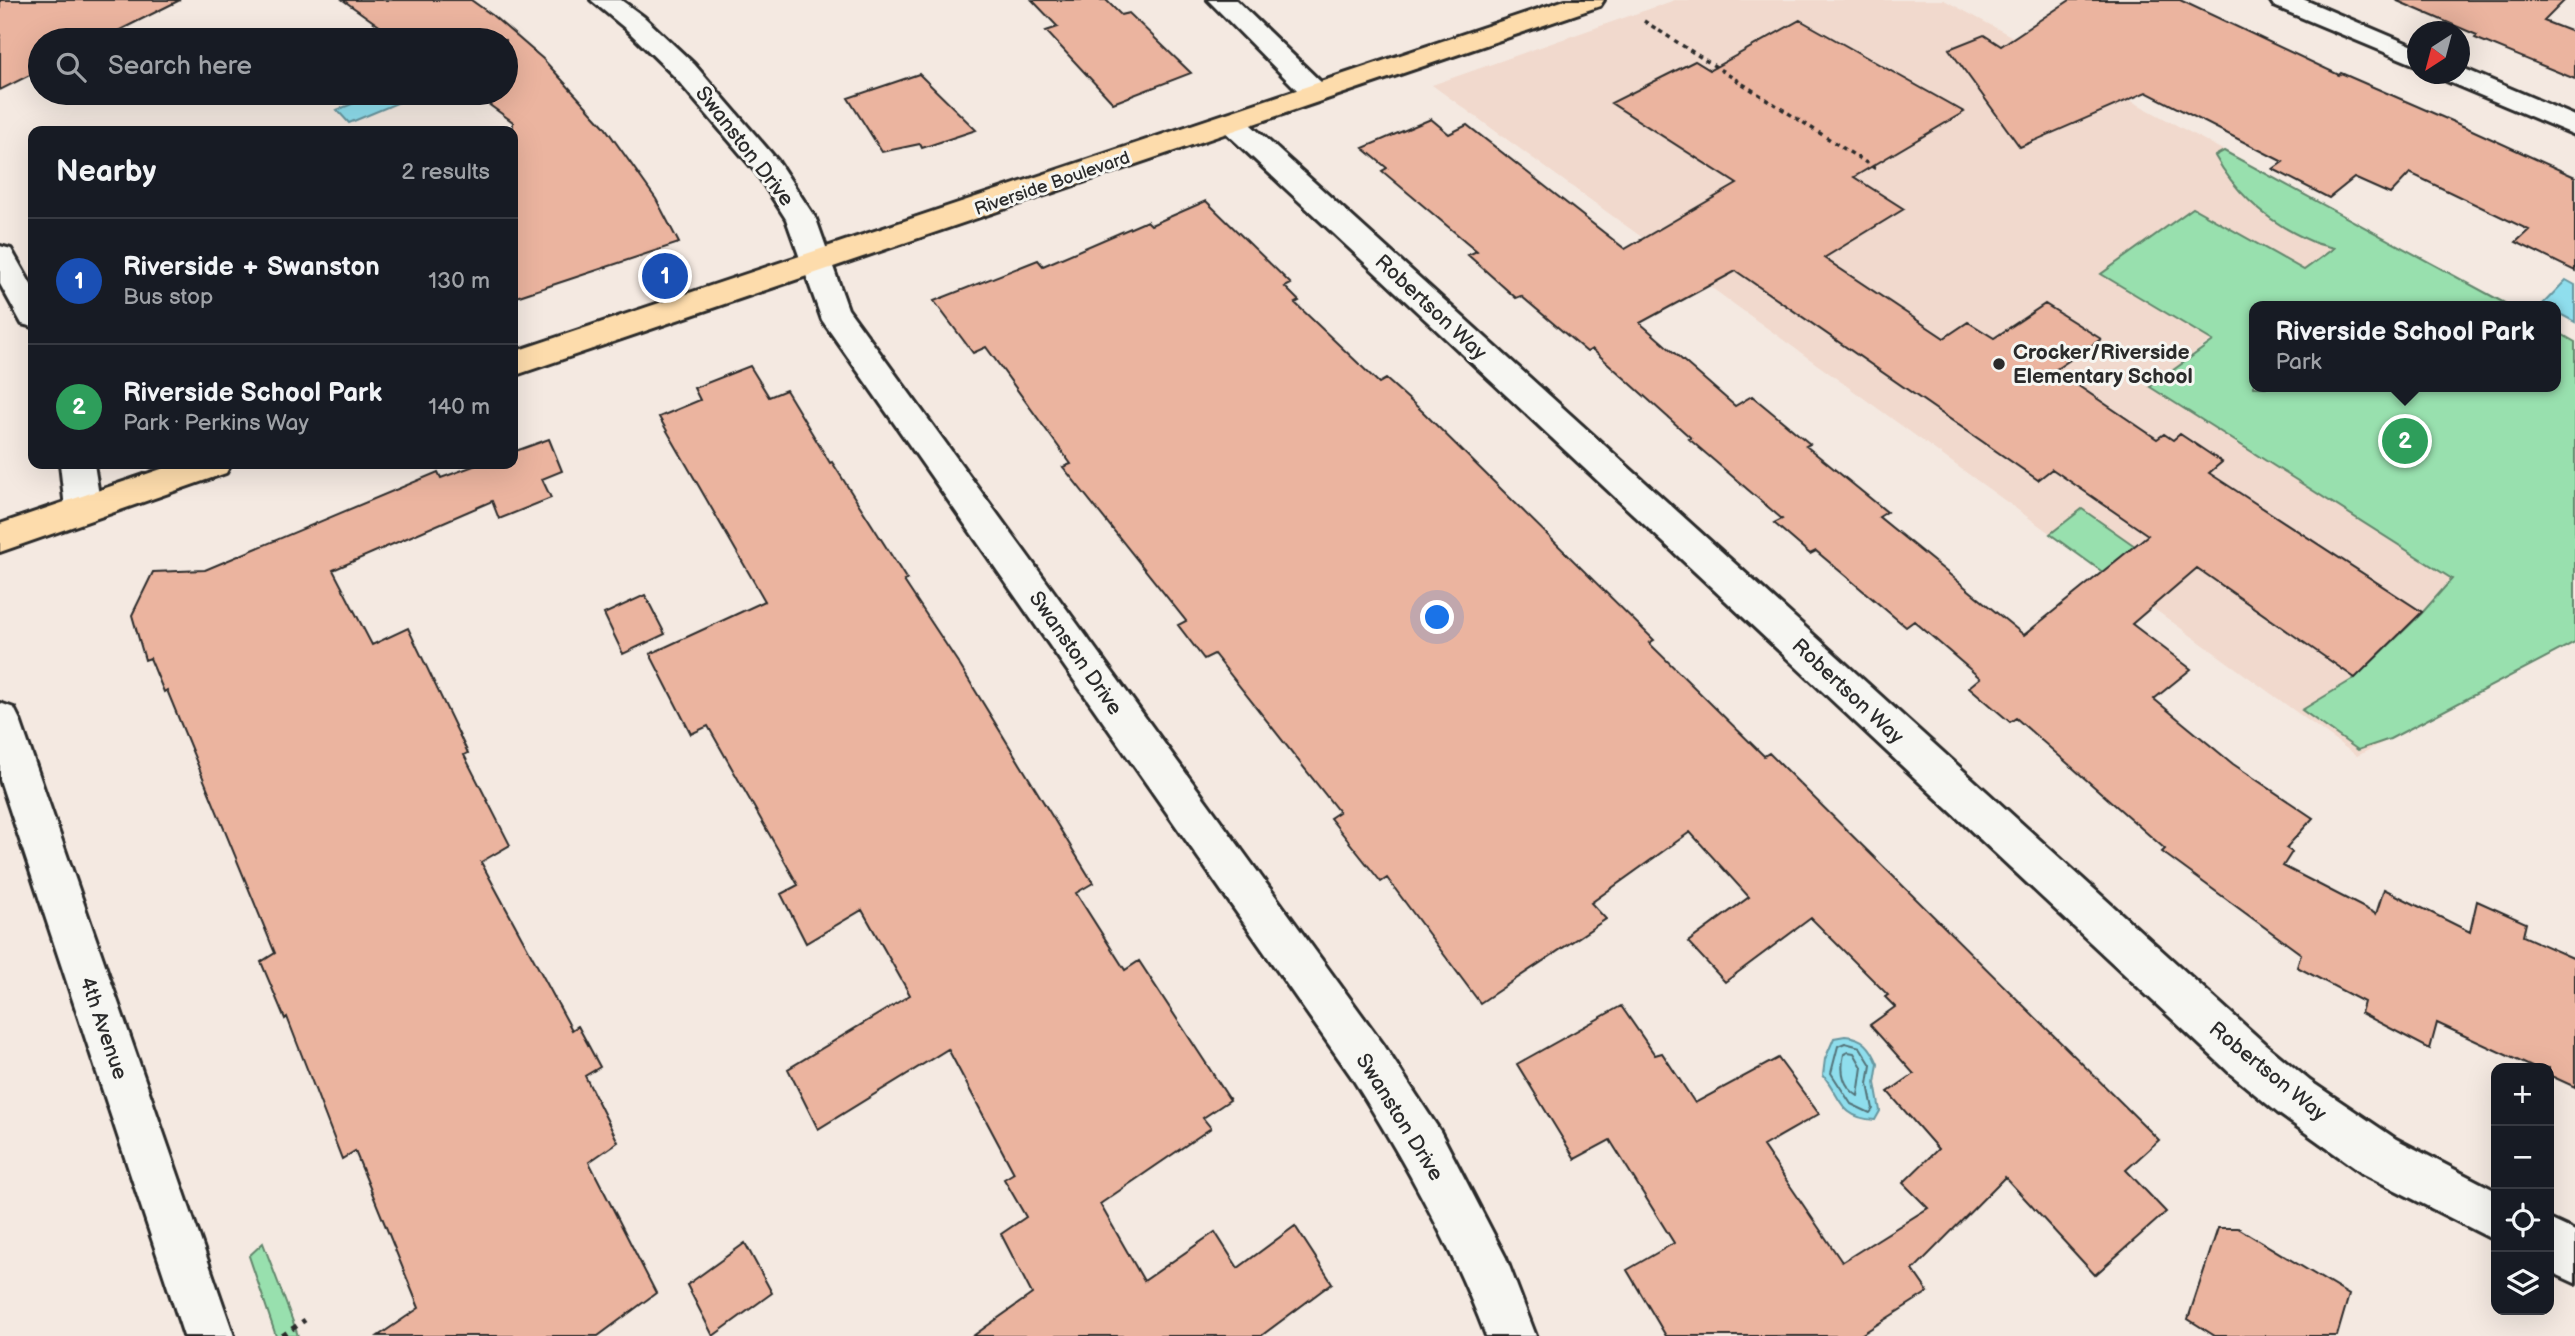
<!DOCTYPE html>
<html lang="en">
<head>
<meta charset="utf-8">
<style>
  body { margin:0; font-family:"Balsamiq Sans",sans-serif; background:#20242c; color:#f1f3f6 }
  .controls { position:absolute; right:21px; bottom:21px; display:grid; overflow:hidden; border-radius:14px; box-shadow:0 7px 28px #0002 }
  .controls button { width:63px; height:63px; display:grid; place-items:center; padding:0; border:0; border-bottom:2px solid #363941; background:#171b24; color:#f1f3f6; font:35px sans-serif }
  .compass { position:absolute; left:2407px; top:21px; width:63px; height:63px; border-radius:50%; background:#171b24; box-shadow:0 7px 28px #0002; rotate:216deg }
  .you { position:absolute; left:1438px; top:618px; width:24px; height:24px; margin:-18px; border:5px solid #fff; border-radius:50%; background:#1a73e8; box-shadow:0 0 0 10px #1a73e833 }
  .badge { display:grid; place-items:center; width:46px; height:46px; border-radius:50%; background:#98999b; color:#fff; font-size:23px; font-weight:700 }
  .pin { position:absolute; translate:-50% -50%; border:4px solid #fff; box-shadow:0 2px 7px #0006 }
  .popup { position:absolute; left:2249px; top:301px; width:312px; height:91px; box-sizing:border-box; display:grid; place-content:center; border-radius:14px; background:#171b24; filter:drop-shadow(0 2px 5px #0005); font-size:23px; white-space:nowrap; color:#9ea1a6 }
  .popup b { font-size:26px; color:#f1f3f6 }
  .popup::after { content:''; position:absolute; left:50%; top:100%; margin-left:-14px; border:14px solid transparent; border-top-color:#171b24 }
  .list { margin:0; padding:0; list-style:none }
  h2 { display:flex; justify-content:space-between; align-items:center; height:91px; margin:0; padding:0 28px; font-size:30px }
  h2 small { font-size:23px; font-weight:400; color:#9ea1a6 }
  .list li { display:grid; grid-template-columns:46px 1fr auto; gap:21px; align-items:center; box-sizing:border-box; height:126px; padding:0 28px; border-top:2px solid #363941 }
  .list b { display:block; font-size:26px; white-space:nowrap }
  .list p { margin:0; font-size:23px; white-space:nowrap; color:#9ea1a6 }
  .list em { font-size:23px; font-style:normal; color:#9ea1a6 }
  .icon { flex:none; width:38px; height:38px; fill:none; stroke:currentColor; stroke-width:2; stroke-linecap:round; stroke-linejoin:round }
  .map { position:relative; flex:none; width:2575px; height:1336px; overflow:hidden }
  .search { position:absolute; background:#171b24; box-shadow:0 7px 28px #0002; left:28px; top:28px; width:490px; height:77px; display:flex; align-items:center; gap:18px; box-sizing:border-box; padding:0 24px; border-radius:38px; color:#9ea1a6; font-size:26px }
  .panel { position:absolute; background:#171b24; box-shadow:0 7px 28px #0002; left:28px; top:126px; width:490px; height:343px; border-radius:14px }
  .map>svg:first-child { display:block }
  .built { fill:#f1d9cd }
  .green { fill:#98e0ae; stroke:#62866c; stroke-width:2 }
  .water { fill:#8fdeed; stroke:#67969f; stroke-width:2 }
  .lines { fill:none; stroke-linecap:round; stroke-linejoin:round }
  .shore { stroke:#537379; stroke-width:2 }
  .building { fill:#ebb49f; stroke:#2b2b2b; stroke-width:2; fill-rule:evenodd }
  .minor-casing { stroke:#2b2b2b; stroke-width:6 }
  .major-casing { stroke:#2b2b2b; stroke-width:6 }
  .path-far1 { stroke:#2b2b2b; stroke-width:3.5; stroke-dasharray:4.5 4.5; stroke-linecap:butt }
  .path { stroke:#2b2b2b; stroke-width:5; stroke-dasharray:6 6; stroke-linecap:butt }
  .minor { fill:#f6f6f2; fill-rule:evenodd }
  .major { fill:#fddcac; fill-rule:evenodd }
  .poi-dot { fill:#2b2b2b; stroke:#f6f6f2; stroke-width:2.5 }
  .labels { text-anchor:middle; stroke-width:6; stroke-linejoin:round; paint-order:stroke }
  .far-street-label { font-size:18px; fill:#2b2b2b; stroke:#f6f6f2 }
  .street-label { font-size:21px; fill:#2b2b2b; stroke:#f6f6f2 }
  .poi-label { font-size:21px; font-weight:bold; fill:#2b2b2b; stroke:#f6f6f2; text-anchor:start }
</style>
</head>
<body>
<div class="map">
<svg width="2575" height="1336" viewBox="0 0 2575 1336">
  <rect width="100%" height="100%" fill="#f4e9e1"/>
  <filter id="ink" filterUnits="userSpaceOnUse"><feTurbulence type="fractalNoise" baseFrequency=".0143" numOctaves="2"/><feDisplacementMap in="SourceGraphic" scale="14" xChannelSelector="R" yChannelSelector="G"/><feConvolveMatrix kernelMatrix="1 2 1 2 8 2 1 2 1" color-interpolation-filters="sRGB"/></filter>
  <g filter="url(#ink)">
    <path class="built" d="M 1675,0 L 1944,0 L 2364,226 L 2254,306 L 2151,387 L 2452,580 L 2422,612 L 2355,678 L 2303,710 L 2358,750 L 2390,739 L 2357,756 L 1432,85 Z"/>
    <path class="green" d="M 2224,151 L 2510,306 L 2254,306 L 2254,387 L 2556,387 L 2556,331 L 2575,342 L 2575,642 L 2390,739 L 2358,750 L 2302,710 L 2355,678 L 2422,613 L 2452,579 L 2150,387 L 2213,341 L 2101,274 L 2193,208 L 2304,270 L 2334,248 C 2328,246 2320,245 2313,242 C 2270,224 2238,197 2215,156 Z
      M 2082,509 L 2172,572 L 2140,599 L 2050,534 Z
      M 263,1243 L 295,1327 L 298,1336 L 276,1336 L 249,1256 Z"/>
    <path class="water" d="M 379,93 L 401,93 L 407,99 L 349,123 L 337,110 Z
      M 2566,280 L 2575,285 L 2575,322 L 2556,312 L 2556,306 L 2542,305 Z
      M 1845,1036 C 1863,1037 1871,1047 1878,1064 L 1875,1083 L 1880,1111 L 1875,1120 C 1839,1118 1842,1098 1823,1075 L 1825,1059 L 1834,1038 Z"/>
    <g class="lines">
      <path class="shore" d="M 1845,1043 L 1860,1047 L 1871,1065 L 1868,1084 L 1873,1109 L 1870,1113 L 1851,1104 L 1831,1073 L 1838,1046 Z
        M 1848,1052 L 1854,1053 L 1862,1067 L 1858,1096 C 1842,1086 1840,1071 1844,1054 Z"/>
    </g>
    <path class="building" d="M 0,0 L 180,0 L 100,40 L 40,40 L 40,70 L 0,90 Z
      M 343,0 L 471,0 L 492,15 L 543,59 L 604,126 L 656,199 L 679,243 L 513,298 L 513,122 L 473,93 L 506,93 L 506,40 L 399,40 Z
      M 1032,0 L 1106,0 L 1121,15 L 1129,13 L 1191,73 L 1113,103 L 1046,31 L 1058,27 Z
      M 2070,0 L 2180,0 L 2339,75 L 2341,73 L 2472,130 L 2575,177 L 2575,271 L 2516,242 L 2529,230 L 2410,173 L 2390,194 L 2354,178 L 2329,198 L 2273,169 L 2283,162 L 2146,92 L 2020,147 L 1949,49 L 1984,35 L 2001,46 Z
      M 2395,0 L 2565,0 L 2544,21 L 2575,33 L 2575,79 L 2475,38 L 2477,35 Z
      M 1800,20 L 1964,112 L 1854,177 L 1904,209 L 1824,258 L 1944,338 L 1968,322 L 1994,338 L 2045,304 L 2101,339 L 2055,370 L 2157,439 L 2164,434 L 2173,440 L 2180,434 L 2222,462 L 2209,473 L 2422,612 L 2355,678 L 2197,568 L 2132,624 L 2191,669 L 2154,699 L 2233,764 L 2313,818 L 2286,848 L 2292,852 L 2283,866 L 2376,914 L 2384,889 L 2470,932 L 2477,901 L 2526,923 L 2523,936 L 2575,959 L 2575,1087 L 2549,1075 L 2549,1068 L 2534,1068 L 2437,1023 L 2430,1049 L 2361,1013 L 2364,1002 L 2297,967 L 2301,954 L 2162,852 L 2165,849 L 2016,718 L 2010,722 L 1969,687 L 1980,678 L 1914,621 L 1906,627 L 1816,551 L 1810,554 L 1774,523 L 1782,519 L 1689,439 L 1691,438 L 1592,349 L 1587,352 L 1521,296 L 1516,298 L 1468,255 L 1477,251 L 1382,171 L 1387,168 L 1363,148 L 1431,119 L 1449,134 L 1467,125 L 1625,249 L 1737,184 L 1611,103 L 1695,61 L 1710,70 ZM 1736,271 L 2038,480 L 2052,469 L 2148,535 L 2024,635 L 1879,517 L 1887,512 L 1806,446 L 1810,444 L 1752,396 L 1735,406 L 1640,323 Z
      M 919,74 L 976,130 L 922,148 L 920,144 L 882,152 L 848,98 Z
      M 1206,201 L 1291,284 L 1285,287 L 1299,301 L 1295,303 L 1379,383 L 1386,379 L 1422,411 L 1654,640 L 1649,643 L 1764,756 L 1769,753 L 2159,1140 L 2126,1170 L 2166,1212 L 2095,1275 L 2005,1177 L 1913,1270 L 1928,1292 L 1859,1336 L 1666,1336 L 1627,1270 L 1674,1243 L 1610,1140 L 1575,1159 L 1517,1064 L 1621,1006 L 1655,1055 L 1662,1053 L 1695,1103 L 1778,1058 L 1819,1114 L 1763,1146 L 1842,1262 L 1928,1208 L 1903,1183 L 1938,1149 L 1888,1092 L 1914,1074 L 1870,1025 L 1895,1007 L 1885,997 L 1888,995 L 1811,918 L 1725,982 L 1688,942 L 1749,897 L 1690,832 L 1591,903 L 1606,919 L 1480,1003 L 1387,878 L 1381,882 L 1330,818 L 1339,812 L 1214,654 L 1204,659 L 1178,625 L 1186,621 L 1063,467 L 1071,464 L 986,347 L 973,353 L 934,301 L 1038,260 L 1043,266 L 1147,221 L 1151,225 Z
      M 750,366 L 769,397 L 786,390 L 830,463 L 832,462 L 907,580 L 904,581 L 959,664 L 1093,883 L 1076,893 L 1125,970 L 1139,961 L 1230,1100 L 1203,1118 L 1211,1128 L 1100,1204 L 1144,1281 L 1215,1232 L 1238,1268 L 1295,1226 L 1332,1283 L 1261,1336 L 973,1336 L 1032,1294 L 1001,1234 L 1026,1217 L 1004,1179 L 1014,1173 L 948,1049 L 818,1129 L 788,1069 L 910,995 L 862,910 L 806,943 L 781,894 L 798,885 L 708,726 L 691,734 L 650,654 L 765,601 L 659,417 L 700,400 L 694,388 Z
      M 549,439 L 562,471 L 542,479 L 551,498 L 499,519 L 492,501 L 333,570 L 372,645 L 408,628 L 468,753 L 464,755 L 510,845 L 481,862 L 572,1030 L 578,1026 L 600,1067 L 585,1076 L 618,1142 L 589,1162 L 656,1293 L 598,1336 L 378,1336 L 419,1308 L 355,1151 L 342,1159 L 287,1017 L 285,1019 L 261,962 L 275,953 L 167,690 L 164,692 L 150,658 L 145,660 L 132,615 L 153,572 L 205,570 L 438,472 L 441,478 L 479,464 L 513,464 L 513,452 Z
      M 645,595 L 665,634 L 623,654 L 604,614 Z
      M 2218,1228 L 2238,1228 L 2349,1295 L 2337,1336 L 2215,1336 L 2188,1319 Z
      M 745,1243 L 772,1293 L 713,1336 L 687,1285 Z"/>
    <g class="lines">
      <defs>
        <path id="minor" d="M 591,0 L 621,0 L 644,17 L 694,64 L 777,160 L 816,219 L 848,309 L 1383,1044 L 1440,1131 L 1506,1258 L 1536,1336 L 1486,1336 C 1451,1244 1403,1159 1351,1076 L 822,320 L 786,219 L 756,172 L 674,76 L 626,29 Z
          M 1208,0 L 1236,0 L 1326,87 L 1330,93 L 1326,99 L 1316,101 L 1306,99 Z
          M 2270,0 L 2305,0 L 2418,48 L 2418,66 L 2274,6 Z
          M 2460,67 L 2575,116 L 2575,135 L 2444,80 L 2440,74 L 2460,74 Z
          M 1231,113 L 1241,116 L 2264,1043 L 2310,1081 L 2396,1139 L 2496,1191 L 2496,1241 L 2362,1173 L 2278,1113 L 2232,1075 L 1221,128 L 1217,122 L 1221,116 Z
          M 0,246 L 11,249 L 33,288 L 33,327 L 22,324 L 0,284 Z
          M 60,464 L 94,464 L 101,508 L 96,518 L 83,522 L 70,518 L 65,508 Z
          M 0,703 L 14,708 L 20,720 L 234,1336 L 184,1336 L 0,780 Z
          M 2549,1219 L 2575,1231 L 2575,1283 L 2549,1271 Z"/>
        <path id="major" d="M 1565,0 L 1604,0 L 1600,6 L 513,376 L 513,352 Z
          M 176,464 L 231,464 L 226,473 L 0,552 L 0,524 Z"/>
      </defs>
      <use href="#minor" class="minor-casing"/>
      <use href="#major" class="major-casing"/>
      <path class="path-far1" d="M 1644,21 L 1876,169"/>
      <path class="path" d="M 282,1336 L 305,1320"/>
      <use href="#minor" class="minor"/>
      <use href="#major" class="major"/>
    </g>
  </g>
  <circle class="poi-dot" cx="1999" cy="364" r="7"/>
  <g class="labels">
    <g class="far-street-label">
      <text transform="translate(1052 183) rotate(-19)" y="6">Riverside Boulevard</text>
    </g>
    <g class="street-label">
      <text transform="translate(745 146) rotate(52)" y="7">Swanston Drive</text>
      <text transform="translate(1431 307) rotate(43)" y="7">Robertson Way</text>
      <text transform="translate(1076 653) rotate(55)" y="7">Swanston Drive</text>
      <text transform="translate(1848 691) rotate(43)" y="7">Robertson Way</text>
      <text transform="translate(104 1028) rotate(71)" y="7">4th Avenue</text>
      <text transform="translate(2268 1071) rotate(39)" y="7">Robertson Way</text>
      <text transform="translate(1400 1117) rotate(58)" y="7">Swanston Drive</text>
    </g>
    <g class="poi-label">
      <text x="2013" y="359">Crocker/Riverside<tspan x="2013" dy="24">Elementary School</tspan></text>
    </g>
  </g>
</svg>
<div class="controls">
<button>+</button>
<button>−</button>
<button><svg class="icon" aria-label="locate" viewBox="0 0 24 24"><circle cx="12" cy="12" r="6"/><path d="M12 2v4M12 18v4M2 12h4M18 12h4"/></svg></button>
<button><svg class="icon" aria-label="layers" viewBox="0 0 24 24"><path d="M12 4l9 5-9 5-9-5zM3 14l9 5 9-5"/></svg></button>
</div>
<svg class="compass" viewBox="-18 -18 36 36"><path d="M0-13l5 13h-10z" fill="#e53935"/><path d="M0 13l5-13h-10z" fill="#9ea1a6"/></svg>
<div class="you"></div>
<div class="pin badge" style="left:665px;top:276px;background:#1a4fb4">1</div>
<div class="pin badge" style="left:2405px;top:441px;background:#2e9e5b">2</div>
<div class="popup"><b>Riverside School Park</b>Park</div>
<div class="search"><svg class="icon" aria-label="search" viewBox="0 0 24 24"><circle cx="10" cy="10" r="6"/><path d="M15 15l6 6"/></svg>Search here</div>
<section class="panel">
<h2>Nearby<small>2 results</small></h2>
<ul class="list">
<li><span class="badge" style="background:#1a4fb4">1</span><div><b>Riverside + Swanston</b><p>Bus stop</p></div><em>130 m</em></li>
<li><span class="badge" style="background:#2e9e5b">2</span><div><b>Riverside School Park</b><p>Park · Perkins Way</p></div><em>140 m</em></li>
</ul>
</section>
</div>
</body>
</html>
